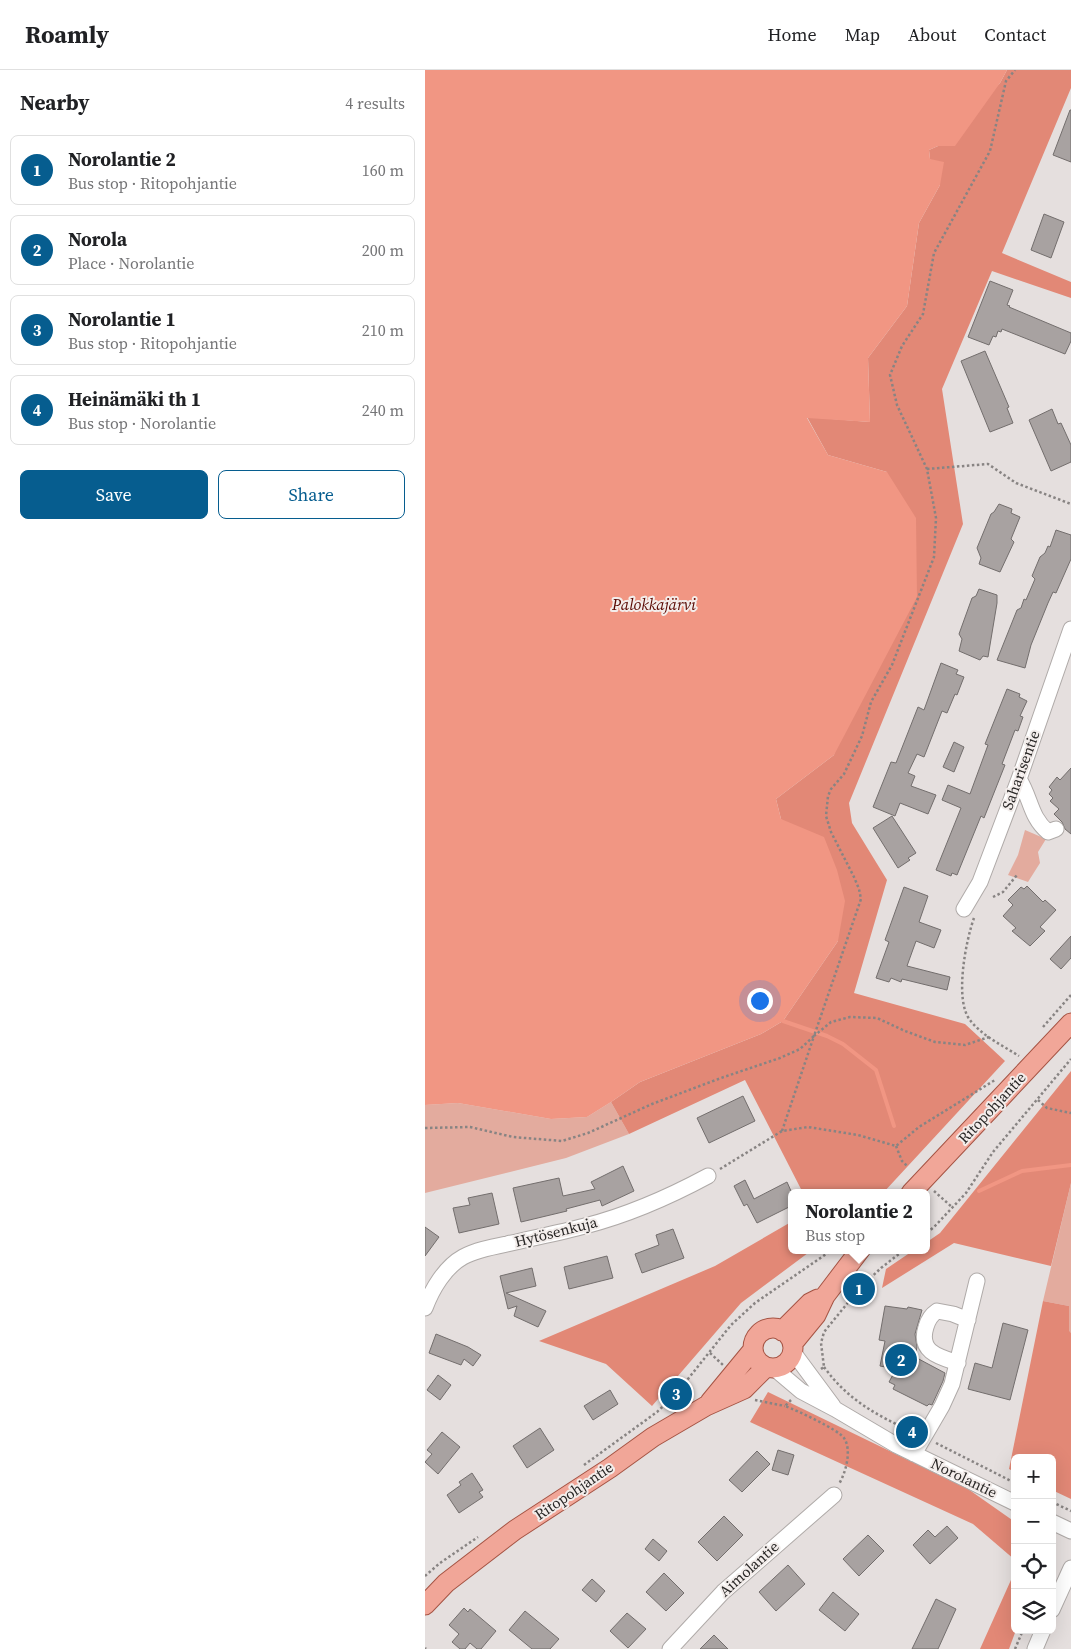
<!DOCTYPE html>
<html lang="en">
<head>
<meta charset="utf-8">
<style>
  body { margin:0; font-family:"Source Serif 4",serif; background:#f2f2f2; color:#202124 }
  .controls { position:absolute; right:15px; bottom:15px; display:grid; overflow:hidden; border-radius:8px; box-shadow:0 5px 20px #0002 }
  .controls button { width:45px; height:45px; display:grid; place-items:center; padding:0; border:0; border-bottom:1px solid #e0e0e0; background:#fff; color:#202124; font:25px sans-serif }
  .you { position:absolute; left:334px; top:930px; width:18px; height:18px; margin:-12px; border:4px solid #fff; border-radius:50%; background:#1a73e8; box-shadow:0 0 0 8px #1a73e833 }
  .badge { display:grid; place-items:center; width:32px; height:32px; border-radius:50%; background:#065d8f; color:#fff; font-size:16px; font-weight:700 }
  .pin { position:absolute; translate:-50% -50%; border:2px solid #fff; box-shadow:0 1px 5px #0006 }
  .popup { position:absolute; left:363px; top:1119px; width:142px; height:65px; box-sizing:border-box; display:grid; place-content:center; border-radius:8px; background:#fff; filter:drop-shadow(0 1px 4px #0005); font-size:16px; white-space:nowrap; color:#757577 }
  .popup b { font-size:19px; color:#202124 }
  .popup::after { content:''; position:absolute; left:50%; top:100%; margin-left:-10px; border:10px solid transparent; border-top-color:#fff }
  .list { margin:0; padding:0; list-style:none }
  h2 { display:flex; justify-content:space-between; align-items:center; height:65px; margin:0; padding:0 20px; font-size:21px }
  h2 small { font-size:16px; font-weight:400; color:#757577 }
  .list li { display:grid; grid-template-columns:32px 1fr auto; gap:15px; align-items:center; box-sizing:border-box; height:70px; margin:0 10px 10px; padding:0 10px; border:1px solid #e0e0e0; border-radius:8px }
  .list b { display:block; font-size:19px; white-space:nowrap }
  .list p { margin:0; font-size:16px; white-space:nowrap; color:#757577 }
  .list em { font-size:16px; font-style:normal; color:#757577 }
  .actions { display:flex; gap:10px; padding:15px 20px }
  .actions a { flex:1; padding:11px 0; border:1px solid #065d8f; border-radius:8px; text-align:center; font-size:18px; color:#065d8f }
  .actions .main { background:#065d8f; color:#fff }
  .icon { flex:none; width:28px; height:28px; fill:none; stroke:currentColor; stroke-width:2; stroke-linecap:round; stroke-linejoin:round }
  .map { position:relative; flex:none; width:646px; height:1579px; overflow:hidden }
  header { display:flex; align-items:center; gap:30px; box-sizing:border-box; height:70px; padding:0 25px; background:#fff; border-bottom:1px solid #e0e0e0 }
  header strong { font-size:24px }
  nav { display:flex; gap:28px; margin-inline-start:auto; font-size:18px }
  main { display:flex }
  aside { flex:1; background:#fff }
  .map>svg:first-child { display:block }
  .green { fill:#e3ab9e }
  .forest { fill:#e28876 }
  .water { fill:#f19683 }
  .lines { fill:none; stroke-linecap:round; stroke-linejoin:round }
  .stream { stroke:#f19683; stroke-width:4 }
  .building { fill:#a8a2a1; stroke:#736e6d }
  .minor-casing { stroke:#afaaa8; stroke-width:17 }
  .major-casing { stroke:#a55444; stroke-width:21 }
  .path { stroke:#888483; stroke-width:2.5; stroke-dasharray:2.5 2.5; stroke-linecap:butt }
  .minor { stroke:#fff; stroke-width:15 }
  .major { stroke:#f1a698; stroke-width:19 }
  .labels { text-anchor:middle; stroke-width:4; stroke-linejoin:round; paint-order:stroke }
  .street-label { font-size:15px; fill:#2a2827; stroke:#f3edeb }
  .water-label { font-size:16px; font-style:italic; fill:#590700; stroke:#f3edeb }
</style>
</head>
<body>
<header>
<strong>Roamly</strong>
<nav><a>Home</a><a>Map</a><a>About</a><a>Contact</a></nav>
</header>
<main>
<aside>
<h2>Nearby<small>4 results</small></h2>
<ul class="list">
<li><span class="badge">1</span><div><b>Norolantie 2</b><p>Bus stop · Ritopohjantie</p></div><em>160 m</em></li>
<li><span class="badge">2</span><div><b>Norola</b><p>Place · Norolantie</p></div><em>200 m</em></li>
<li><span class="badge">3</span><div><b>Norolantie 1</b><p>Bus stop · Ritopohjantie</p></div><em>210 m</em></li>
<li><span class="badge">4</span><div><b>Heinämäki th 1</b><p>Bus stop · Norolantie</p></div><em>240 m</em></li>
</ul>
<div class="actions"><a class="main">Save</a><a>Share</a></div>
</aside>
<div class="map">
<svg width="646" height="1579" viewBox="0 0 646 1579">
  <rect width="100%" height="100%" fill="#e5dfde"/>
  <path class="green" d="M 600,760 L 621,769 L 613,782 L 615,793 L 603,812 L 583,805 L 593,785 Z
    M 186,1032 L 204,1064 L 141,1088 L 0,1123 L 0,1035 L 33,1033 L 126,1049 L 162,1047 Z
    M 646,1113 L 646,1263 L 644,1262 L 644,1236 L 618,1231 Z"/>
  <path class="forest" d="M 582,0 L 646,0 L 646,18 L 577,183 L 646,212 L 646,228 L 567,201 L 517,319 L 538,454 L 424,733 L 427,753 L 462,810 L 429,923 L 540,954 L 580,991 L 458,1123 L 378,1123 L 320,1010 L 204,1064 L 186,1032 L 215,1012 L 336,964 L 358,951 L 413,871 L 356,749 L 351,729 L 409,685 L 462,402 L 403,385 L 382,347 L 445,352 L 443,288 L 482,236 L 494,153 L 515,115 L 505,89 L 504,80 L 513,76 L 575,13 Z
    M 646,1001 L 646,1113 L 626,1196 L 529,1173 L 457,1218 L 461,1199 L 489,1180 L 502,1180 L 502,1172 L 515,1163 Z
    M 366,1152 L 366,1180 L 387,1180 L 316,1233 L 227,1336 L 181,1294 L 114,1271 L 290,1196 Z
    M 618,1231 L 644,1236 L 644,1261 L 646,1263 L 646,1429 L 627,1420 L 627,1388 L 590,1388 L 590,1402 L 584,1399 Z
    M 343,1322 L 543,1419 L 590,1452 L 590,1490 L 548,1454 L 325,1352 Z
    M 590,1501 L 590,1560 L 591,1560 L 584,1579 L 555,1579 Z"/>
  <path class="water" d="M 0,0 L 582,0 L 575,13 L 530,76 L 513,76 L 504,80 L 505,89 L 519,92 L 515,115 L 494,153 L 482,236 L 443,288 L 445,352 L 382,348 L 403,385 L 462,402 L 491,448 L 492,527 L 409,685 L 351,729 L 356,749 L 399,767 L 412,800 L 420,831 L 413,871 L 358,951 L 336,964 L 215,1012 L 186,1032 L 162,1047 L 126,1049 L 33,1033 L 0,1035 Z"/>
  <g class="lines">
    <path class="stream" d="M 358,951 L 402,966 L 418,974 L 451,1000 L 469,1056
      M 554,1121 L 597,1101 L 646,1095"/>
  </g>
  <path class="building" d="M 645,40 L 646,40 L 646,92 L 628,85 Z
    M 619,144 L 639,152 L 626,188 L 606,180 Z
    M 565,211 L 588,220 L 582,235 L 585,236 L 584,237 L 646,263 L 646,271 L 640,284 L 577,259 L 576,262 L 573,261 L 571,267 L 568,266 L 564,275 L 543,267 Z
    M 560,281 L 584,337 L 582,338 L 588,353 L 565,362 L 536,291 Z
    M 627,339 L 633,354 L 636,353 L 646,375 L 646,392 L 626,401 L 604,350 Z
    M 574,434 L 587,439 L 586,443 L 595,447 L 586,469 L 589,472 L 575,502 L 554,494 L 556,488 L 552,478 L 566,444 L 569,442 Z
    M 631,460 L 646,465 L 646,489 L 631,523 L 628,522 L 623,533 L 606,575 L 600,598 L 572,590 L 592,540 L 596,538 L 599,529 L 601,530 L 610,509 L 607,506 L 615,487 L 620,483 L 623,476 L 625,477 Z
    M 554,519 L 572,525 L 572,533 L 563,587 L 558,586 L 555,590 L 534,581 L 537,569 L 534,564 L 547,528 L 551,526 Z
    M 516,593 L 533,600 L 531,604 L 539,607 L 532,625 L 530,624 L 522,643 L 517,641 L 499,687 L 492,684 L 483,703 L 490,706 L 486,716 L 511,725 L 503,744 L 475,733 L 470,746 L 448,737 L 466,692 L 471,693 L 493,637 L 499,640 Z
    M 582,619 L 595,624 L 594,627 L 602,631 L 595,646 L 598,647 L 593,661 L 590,660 L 577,694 L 580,695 L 559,748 L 556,746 L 532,805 L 527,803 L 526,806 L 511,800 L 536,738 L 517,730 L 523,715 L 545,724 L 563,675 L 560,674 Z
    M 529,672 L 539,677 L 529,702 L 518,697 Z
    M 646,698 L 646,764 L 640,759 L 637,752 L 629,744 L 634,739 L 625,731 L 628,728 L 624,724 L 627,720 L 624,717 L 632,707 L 635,710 Z
    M 467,746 L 491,783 L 483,788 L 485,790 L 473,798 L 448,758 Z
    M 602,816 L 618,832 L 620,830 L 631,840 L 615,857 L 620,861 L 605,876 L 587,861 L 591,858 L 578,846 L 588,835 L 583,830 L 596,817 L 599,819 Z
    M 479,817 L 503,826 L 494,852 L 516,860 L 509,878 L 491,871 L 482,896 L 525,907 L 522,920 L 477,909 L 476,912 L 466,908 L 464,912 L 451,908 L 464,872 L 460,870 Z
    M 646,866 L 646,888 L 636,899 L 625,889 Z
    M 318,1026 L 330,1051 L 284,1073 L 272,1048 Z
    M 198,1096 L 209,1121 L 177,1136 L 175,1130 L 141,1139 L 142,1141 L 96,1152 L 88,1118 L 134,1108 L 138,1126 L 170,1119 L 166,1112 Z
    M 320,1110 L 329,1129 L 362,1112 L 366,1121 L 366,1136 L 332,1153 L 322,1134 L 319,1136 L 309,1116 Z
    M 67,1123 L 74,1154 L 34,1163 L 28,1138 L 45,1135 L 43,1128 Z
    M 0,1157 L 14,1167 L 0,1186 Z
    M 248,1159 L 259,1188 L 217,1203 L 210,1184 L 234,1175 L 231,1165 Z
    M 182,1186 L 188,1208 L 144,1219 L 139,1197 Z
    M 107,1198 L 111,1216 L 81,1223 L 121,1241 L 113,1257 L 89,1246 L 92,1236 L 83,1239 L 75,1206 Z
    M 460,1236 L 482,1239 L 483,1237 L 497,1240 L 490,1264 L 492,1277 L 490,1287 L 520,1303 L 518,1311 L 507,1335 L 504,1334 L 502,1336 L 468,1319 L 470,1315 L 464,1312 L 471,1299 L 455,1296 L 460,1271 L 454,1270 Z
    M 578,1253 L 603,1260 L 585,1330 L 543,1319 L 550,1293 L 567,1298 Z
    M 11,1264 L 43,1277 L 56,1285 L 48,1296 L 39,1289 L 36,1295 L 4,1283 Z
    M 13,1305 L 26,1315 L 15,1330 L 2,1320 Z
    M 185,1320 L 193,1334 L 168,1350 L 159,1336 Z
    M 115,1358 L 129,1380 L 102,1398 L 88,1376 Z
    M 17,1362 L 35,1377 L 13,1404 L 0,1392 L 7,1384 L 2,1380 Z
    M 353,1380 L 369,1385 L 363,1405 L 347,1400 Z
    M 332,1381 L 345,1394 L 317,1422 L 304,1410 Z
    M 47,1403 L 58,1420 L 54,1422 L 58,1427 L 34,1443 L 22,1425 L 36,1415 L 34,1412 Z
    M 299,1446 L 318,1465 L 292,1491 L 273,1472 Z
    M 522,1456 L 533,1468 L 505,1494 L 488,1475 L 503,1460 L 510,1467 Z
    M 443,1465 L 459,1481 L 434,1506 L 418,1489 Z
    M 228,1469 L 242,1481 L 234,1491 L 220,1479 Z
    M 363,1495 L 380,1514 L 351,1541 L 334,1522 Z
    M 239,1503 L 259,1523 L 241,1541 L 221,1522 Z
    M 167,1509 L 180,1521 L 171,1532 L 157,1520 Z
    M 408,1522 L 434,1544 L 420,1561 L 394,1540 Z
    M 511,1529 L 531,1539 L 513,1579 L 487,1579 Z
    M 39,1538 L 43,1542 L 45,1539 L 71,1561 L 56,1579 L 52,1579 L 45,1573 L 40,1579 L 35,1579 L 27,1572 L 34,1564 L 24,1555 Z
    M 100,1541 L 134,1569 L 125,1579 L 107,1579 L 84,1560 Z
    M 202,1543 L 221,1559 L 203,1578 L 185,1561 Z
    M 289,1565 L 303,1579 L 275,1579 Z"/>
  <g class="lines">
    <defs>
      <path id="minor" d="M 594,709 C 606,728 605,747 623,762 L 631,759
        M 539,839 L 555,812 L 594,709 L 646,559
        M 0,1238 C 7,1219 20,1197 38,1187 C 51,1180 67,1177 82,1174 C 107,1168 134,1163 160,1156 C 203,1145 244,1127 283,1106
        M 368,1282 L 408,1336
        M 533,1293 C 514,1287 493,1282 501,1257 C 503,1250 506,1245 512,1241 L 528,1244 L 543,1250
        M 350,1299 L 376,1321 L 410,1339 L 471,1375 L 590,1433
        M 489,1384 L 517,1336 L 527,1314 L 552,1211
        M 627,1452 L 646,1461
        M 627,1540 L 646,1498
        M 245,1579 L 298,1522 L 409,1425
        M 610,1579 L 618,1560"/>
      <path id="major" d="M 486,1123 L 646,953
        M328 1278a20 20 0 1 1 40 0a20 20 0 1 1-40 0Z
        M 357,1261 L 385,1233 L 393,1229
        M 368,1273 L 391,1245 L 400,1226 L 435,1180
        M 285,1332 L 327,1281
        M 0,1535 L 21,1513 L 90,1460 L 185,1398 L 228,1367 L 281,1336 L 319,1319 L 340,1298"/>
    </defs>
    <use href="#minor" class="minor-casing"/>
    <use href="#major" class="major-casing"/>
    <path class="path" d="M 502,399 L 563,394 L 591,413 L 646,434
      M 568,827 L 578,822 L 592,805
      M 549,848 C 541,870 529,930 545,950 C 557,966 577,975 594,986
      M 618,957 L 646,925
      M 613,1030 L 622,1038 L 646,1043
      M 0,1058 L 45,1057 L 88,1067 L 137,1071 L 163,1063 L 227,1034 L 296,1008 L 355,988 L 375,979 L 389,966 L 436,829 L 434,819 L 429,807 L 406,762 L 401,746 L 403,726 L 406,719 L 419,704 L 437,666 L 446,632 L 467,595 L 509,487 L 511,448 L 502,399 L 472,335 L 465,305 L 477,276 L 498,244 L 509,183 L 565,81 L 581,11 L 590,0
      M 357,1061 L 389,966 L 406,952 L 425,947 L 452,948 L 480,961 L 510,972 L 540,975 L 564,967
      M 471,1076 L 477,1091 L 483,1097
      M 295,1099 L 357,1061 L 383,1057 L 433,1065 L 471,1076 L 494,1057 L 570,1010
      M 509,1121 L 528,1138
      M 502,1163 L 510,1156 L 541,1123 L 568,1082 L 646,989
      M 285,1283 L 298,1295
      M 399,1297 C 423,1330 451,1345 488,1362
      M 396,1299 L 399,1297 L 396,1273 L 399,1262 L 434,1219 L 456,1198 L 479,1180
      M 330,1330 L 360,1336
      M 366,1330 L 360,1336 C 371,1340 414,1360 419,1368 C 427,1380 421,1402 414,1414
      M 511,1373 L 590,1413
      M 159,1395 L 232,1342 L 251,1324 L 306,1255 L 330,1233 L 407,1180
      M 627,1432 L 646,1441
      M 0,1506 L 15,1493 L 53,1467
      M 0,1578 L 1,1579
      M 590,1579 L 598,1560"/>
    <use href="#minor" class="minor"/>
    <use href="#major" class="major"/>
  </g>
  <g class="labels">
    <g class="street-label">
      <text transform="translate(596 700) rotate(-70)" y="5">Saharisentie</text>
      <text transform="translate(567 1038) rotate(-47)" y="5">Ritopohjantie</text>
      <text transform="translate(131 1162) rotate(-14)" y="5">Hytösenkuja</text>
      <text transform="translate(539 1408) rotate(26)" y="5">Norolantie</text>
      <text transform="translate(149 1421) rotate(-34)" y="5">Ritopohjantie</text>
      <text transform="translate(324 1499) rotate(-42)" y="5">Aimolantie</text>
    </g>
    <g class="water-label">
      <text x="229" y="540">Palokkajärvi</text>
    </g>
  </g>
</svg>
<div class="controls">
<button>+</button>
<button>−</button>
<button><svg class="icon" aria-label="locate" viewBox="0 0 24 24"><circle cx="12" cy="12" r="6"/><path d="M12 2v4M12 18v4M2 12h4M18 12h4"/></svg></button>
<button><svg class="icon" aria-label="layers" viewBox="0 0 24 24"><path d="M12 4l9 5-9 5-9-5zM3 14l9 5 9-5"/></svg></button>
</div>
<div class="you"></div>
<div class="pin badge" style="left:434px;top:1219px">1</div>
<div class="popup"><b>Norolantie 2</b>Bus stop</div>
<div class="pin badge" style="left:476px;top:1290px">2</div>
<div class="pin badge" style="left:251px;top:1324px">3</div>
<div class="pin badge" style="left:487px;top:1362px">4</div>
</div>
</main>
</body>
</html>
